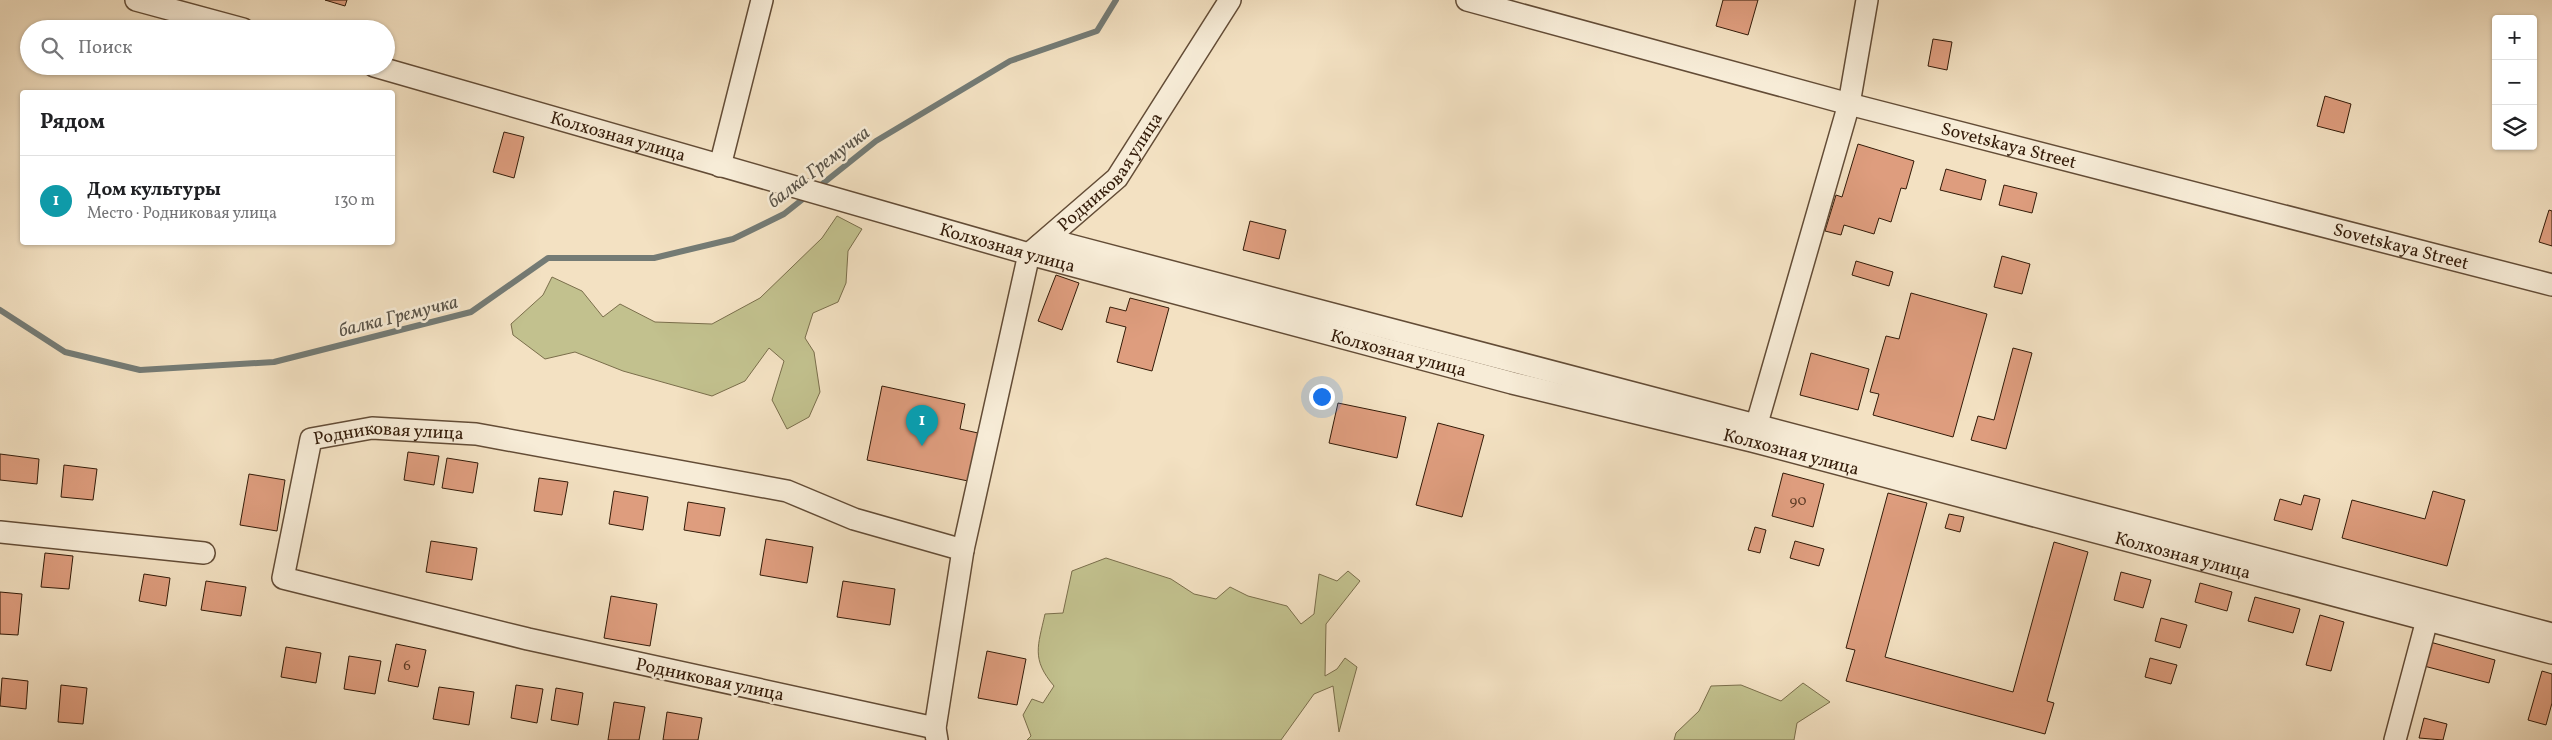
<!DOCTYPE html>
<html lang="ru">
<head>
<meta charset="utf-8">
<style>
  body { margin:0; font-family:Vollkorn,serif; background:#f6f6f6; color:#202124 }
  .controls { position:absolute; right:15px; top:15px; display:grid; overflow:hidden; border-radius:5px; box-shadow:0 1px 4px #0004 }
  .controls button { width:45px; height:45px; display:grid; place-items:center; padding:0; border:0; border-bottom:1px solid #e0e0e0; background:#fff; color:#202124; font:25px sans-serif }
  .you { position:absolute; left:1321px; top:396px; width:18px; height:18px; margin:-12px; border:4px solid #fff; border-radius:50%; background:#1a73e8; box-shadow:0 0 0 8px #1a73e833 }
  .badge { display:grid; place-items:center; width:32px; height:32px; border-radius:50%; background:#0f766e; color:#fff; font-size:16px; font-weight:700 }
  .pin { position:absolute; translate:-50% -41px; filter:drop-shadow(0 1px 2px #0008) }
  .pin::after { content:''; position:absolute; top:26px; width:18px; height:15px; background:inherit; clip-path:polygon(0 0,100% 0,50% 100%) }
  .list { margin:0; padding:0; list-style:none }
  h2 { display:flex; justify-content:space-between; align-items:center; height:65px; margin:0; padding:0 20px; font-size:21px }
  h2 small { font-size:16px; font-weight:400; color:#757577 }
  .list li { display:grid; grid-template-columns:32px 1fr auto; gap:15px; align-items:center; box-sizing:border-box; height:90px; padding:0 20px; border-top:1px solid #e0e0e0 }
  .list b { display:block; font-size:19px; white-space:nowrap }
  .list p { margin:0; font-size:16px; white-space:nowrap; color:#757577 }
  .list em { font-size:16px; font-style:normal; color:#757577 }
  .icon { flex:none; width:28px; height:28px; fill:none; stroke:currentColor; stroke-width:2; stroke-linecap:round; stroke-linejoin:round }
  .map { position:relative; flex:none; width:2552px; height:740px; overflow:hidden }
  .search { position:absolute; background:#fff; box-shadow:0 1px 4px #0004; left:20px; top:20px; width:375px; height:55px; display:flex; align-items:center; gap:12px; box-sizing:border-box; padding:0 18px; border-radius:28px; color:#757577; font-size:19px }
  .panel { position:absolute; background:#fff; box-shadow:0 1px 4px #0004; left:20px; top:90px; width:375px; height:155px; border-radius:5px }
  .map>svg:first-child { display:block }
  .green { fill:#c2c18e; stroke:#7a6e4b }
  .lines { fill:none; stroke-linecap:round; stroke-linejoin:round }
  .stream { stroke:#747b75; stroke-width:6 }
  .building { fill:#de9d7e; stroke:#331b08 }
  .minor-casing { stroke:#634c36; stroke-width:24 }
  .minor { stroke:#f7ecd7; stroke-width:21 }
  .labels { text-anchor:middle; stroke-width:5; stroke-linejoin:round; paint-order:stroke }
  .number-label { font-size:15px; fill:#5e3c26 }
  .street-label { font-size:18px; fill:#331b08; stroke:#f7ecd7 }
  .water-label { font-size:19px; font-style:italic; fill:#595348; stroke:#f7ecd7 }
</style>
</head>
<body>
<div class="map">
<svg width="2552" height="740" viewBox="0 0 2552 740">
  <rect width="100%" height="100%" fill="#f3e1c2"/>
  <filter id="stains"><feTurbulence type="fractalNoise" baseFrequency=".004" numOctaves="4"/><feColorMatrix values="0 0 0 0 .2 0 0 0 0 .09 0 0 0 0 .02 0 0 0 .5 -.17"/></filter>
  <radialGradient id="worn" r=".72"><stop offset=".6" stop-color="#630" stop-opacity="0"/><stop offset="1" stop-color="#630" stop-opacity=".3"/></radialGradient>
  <path class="green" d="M 837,216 L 862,229 L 848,251 L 846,283 L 838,302 L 813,313 L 805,338 L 814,352 L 820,392 L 809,417 L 787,429 L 772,400 L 784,361 L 769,348 L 745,381 L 712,396 L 623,371 L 575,352 L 545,359 L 513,335 L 511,324 L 543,295 L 552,277 L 582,291 L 603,317 L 620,304 L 655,322 L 712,324 L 760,298 L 822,238 Z
    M 1106,558 L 1171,579 L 1194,594 L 1216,599 L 1230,587 L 1248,596 L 1287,606 L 1301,624 L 1314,614 L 1319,574 L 1337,581 L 1348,571 L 1360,581 L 1326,624 L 1325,676 L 1337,669 L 1345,658 L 1357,667 L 1339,732 L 1333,686 L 1314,694 L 1281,740 L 1027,740 L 1031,736 L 1023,715 L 1032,699 L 1043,703 L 1054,686 C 1031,659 1038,646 1045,614 L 1063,613 L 1072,571 Z
    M 1803,683 L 1830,702 L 1797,723 L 1794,740 L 1674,740 L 1676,733 L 1699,711 L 1711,686 L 1741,685 L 1781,701 Z"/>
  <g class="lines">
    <path class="stream" d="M 816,189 L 876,141 L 1010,61 L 1097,31 L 1116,0
      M 0,310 L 65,352 L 140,370 L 274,362 L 471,312 L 548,258 L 654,258 L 733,239 L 784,214 L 808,195"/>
  </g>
  <path class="building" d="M 325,0 L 347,0 L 345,6 Z
    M 1723,0 L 1758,0 L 1748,35 L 1716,26 Z
    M 1933,39 L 1952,42 L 1947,70 L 1928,66 Z
    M 2325,96 L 2351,104 L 2344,133 L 2317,126 Z
    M 504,132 L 524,137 L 514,178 L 493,172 Z
    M 1858,144 L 1914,161 L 1906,189 L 1901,188 L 1891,222 L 1879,218 L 1874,234 L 1844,225 L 1841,235 L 1825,231 L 1836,195 L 1842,197 Z
    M 1946,169 L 1986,180 L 1981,200 L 1940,190 Z
    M 2004,185 L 2037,193 L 2032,213 L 1999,205 Z
    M 2549,210 L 2552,211 L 2552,246 L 2539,242 Z
    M 1250,221 L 1286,230 L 1279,259 L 1243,250 Z
    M 2002,256 L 2030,264 L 2022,294 L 1994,287 Z
    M 1856,261 L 1893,272 L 1889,286 L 1852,275 Z
    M 1056,275 L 1079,283 L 1062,330 L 1038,321 Z
    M 1911,293 L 1987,314 L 1953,437 L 1873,415 L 1879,394 L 1870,392 L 1886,336 L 1899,339 Z
    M 1130,298 L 1169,308 L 1152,371 L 1117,362 L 1126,327 L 1106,322 L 1110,307 L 1126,311 Z
    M 2013,348 L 2032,353 L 2006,449 L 1971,440 L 1978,416 L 1994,420 Z
    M 1811,353 L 1869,369 L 1858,410 L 1800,395 Z
    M 882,386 L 965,404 L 960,429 L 978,433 L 968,481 L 867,460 Z
    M 1338,403 L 1406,417 L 1397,458 L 1329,443 Z
    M 1438,423 L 1484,435 L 1462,517 L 1416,505 Z
    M 408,452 L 439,456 L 434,485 L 404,480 Z
    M 0,454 L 39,459 L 37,484 L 0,480 Z
    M 447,458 L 478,463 L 473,493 L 442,488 Z
    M 64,465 L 97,469 L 93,500 L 61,497 Z
    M 1783,473 L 1824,484 L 1813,527 L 1772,516 Z
    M 249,474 L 285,480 L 277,531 L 240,525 Z
    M 539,478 L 568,482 L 562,515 L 534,511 Z
    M 614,491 L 648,497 L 643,530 L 609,524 Z
    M 2433,491 L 2465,500 L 2447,566 L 2342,538 L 2352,500 L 2425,519 Z
    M 1888,493 L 1927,503 L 1885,657 L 2013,692 L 2054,542 L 2088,552 L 2047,701 L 2054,703 L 2045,734 L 1846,681 L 1855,650 L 1846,648 Z
    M 2304,495 L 2320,499 L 2312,530 L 2274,520 L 2280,499 L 2301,505 Z
    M 688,502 L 725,508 L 720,536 L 684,530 Z
    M 1949,514 L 1964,517 L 1960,532 L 1945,528 Z
    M 1755,527 L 1766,530 L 1760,553 L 1748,550 Z
    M 766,539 L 813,547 L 807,583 L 760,575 Z
    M 431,541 L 477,548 L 472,580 L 426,572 Z
    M 1795,541 L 1824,549 L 1819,566 L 1790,558 Z
    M 45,553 L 73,556 L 69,589 L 41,587 Z
    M 2121,572 L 2151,580 L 2143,608 L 2114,600 Z
    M 144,574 L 170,578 L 166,606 L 139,601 Z
    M 206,581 L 246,587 L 241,616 L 201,610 Z
    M 843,581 L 895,589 L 890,625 L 837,617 Z
    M 2200,583 L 2232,592 L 2227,611 L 2195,602 Z
    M 0,592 L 22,594 L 18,635 L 0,634 Z
    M 611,596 L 657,604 L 650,646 L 604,638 Z
    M 2255,597 L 2300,609 L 2293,633 L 2248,621 Z
    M 2320,615 L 2344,622 L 2331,671 L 2306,665 Z
    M 2161,618 L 2187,625 L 2180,648 L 2155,641 Z
    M 2430,642 L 2495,660 L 2489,683 L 2424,666 Z
    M 396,644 L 426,650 L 418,687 L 388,681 Z
    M 286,647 L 321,653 L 316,683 L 281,677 Z
    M 987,651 L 1026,659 L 1017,705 L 978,698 Z
    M 349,656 L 381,661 L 375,694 L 344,689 Z
    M 2150,658 L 2177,665 L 2171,684 L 2145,677 Z
    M 2542,671 L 2552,674 L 2552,703 L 2546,725 L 2528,720 Z
    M 2,678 L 28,681 L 26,709 L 0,706 Z
    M 61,685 L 87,688 L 83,724 L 58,722 Z
    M 516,685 L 543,689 L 537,723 L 511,718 Z
    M 439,687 L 474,692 L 469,725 L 433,719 Z
    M 556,688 L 583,693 L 578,725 L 551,720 Z
    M 614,702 L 645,707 L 639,740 L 608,740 Z
    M 667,712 L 702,718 L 698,740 L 663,740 Z
    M 2424,718 L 2447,724 L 2443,740 L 2419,738 Z"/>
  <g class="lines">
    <defs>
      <g id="minor">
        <path d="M 136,0 L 243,29"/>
        <path id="s1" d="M 1467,0 L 1849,104 L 2552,285"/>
        <path id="s2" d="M 374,66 L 1029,254 L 1512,383 L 1752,441 L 2552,653"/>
        <path d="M 720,166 L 762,0"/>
        <path d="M 1040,245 L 1062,243 L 2552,634"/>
        <path d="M 1753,437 L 1849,104 L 1867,0"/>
        <path d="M 0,532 L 204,553"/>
        <path id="s3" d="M 935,728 L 528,639 L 283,578 L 311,439 L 372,428 L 476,434 L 787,491 L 854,519 L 963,550"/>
        <path id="s4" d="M 937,740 L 935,728 L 963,550 L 1029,254 L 1117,178 L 1230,0"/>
        <path d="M 2395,740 L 2427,620"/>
      </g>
    </defs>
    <use href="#minor" class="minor-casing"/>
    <use href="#minor" class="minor"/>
  </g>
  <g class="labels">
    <g class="number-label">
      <text x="1798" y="505">90</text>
      <text x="407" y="670">6</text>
    </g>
    <g class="street-label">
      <text dy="6" stroke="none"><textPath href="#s2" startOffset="254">Колхозная улица</textPath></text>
      <text dy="6" stroke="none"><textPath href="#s1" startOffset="561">Sovetskaya Street</textPath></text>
      <text dy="6" stroke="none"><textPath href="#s4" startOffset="612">Родниковая улица</textPath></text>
      <text dy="6" stroke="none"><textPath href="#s1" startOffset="966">Sovetskaya Street</textPath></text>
      <text dy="6" stroke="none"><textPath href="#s2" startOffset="659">Колхозная улица</textPath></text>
      <text dy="6" stroke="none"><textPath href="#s2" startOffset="1064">Колхозная улица</textPath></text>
      <text dy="6" stroke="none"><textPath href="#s3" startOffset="889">Родниковая улица</textPath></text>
      <text dy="6" stroke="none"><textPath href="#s2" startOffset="1469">Колхозная улица</textPath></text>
      <text dy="6" stroke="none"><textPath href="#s2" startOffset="1874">Колхозная улица</textPath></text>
      <text transform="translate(710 679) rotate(12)" y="6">Родниковая улица</text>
    </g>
    <g class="water-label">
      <text transform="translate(818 166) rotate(-37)" y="7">балка Гремучка</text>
      <text transform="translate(398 315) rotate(-14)" y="7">балка Гремучка</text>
    </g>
  </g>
  <rect width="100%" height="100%" filter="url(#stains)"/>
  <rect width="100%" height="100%" fill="url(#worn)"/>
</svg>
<div class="controls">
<button>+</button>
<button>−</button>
<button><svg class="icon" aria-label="layers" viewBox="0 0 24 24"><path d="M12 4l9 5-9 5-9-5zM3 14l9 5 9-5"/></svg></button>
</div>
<div class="you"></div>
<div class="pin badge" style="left:922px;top:446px;background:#0f9aa8">1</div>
<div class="search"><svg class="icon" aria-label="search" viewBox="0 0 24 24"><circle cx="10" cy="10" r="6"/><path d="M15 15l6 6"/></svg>Поиск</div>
<section class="panel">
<h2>Рядом<small></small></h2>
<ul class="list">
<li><span class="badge" style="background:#0f9aa8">1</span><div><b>Дом культуры</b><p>Место · Родниковая улица</p></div><em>130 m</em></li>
</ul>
</section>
</div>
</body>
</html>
